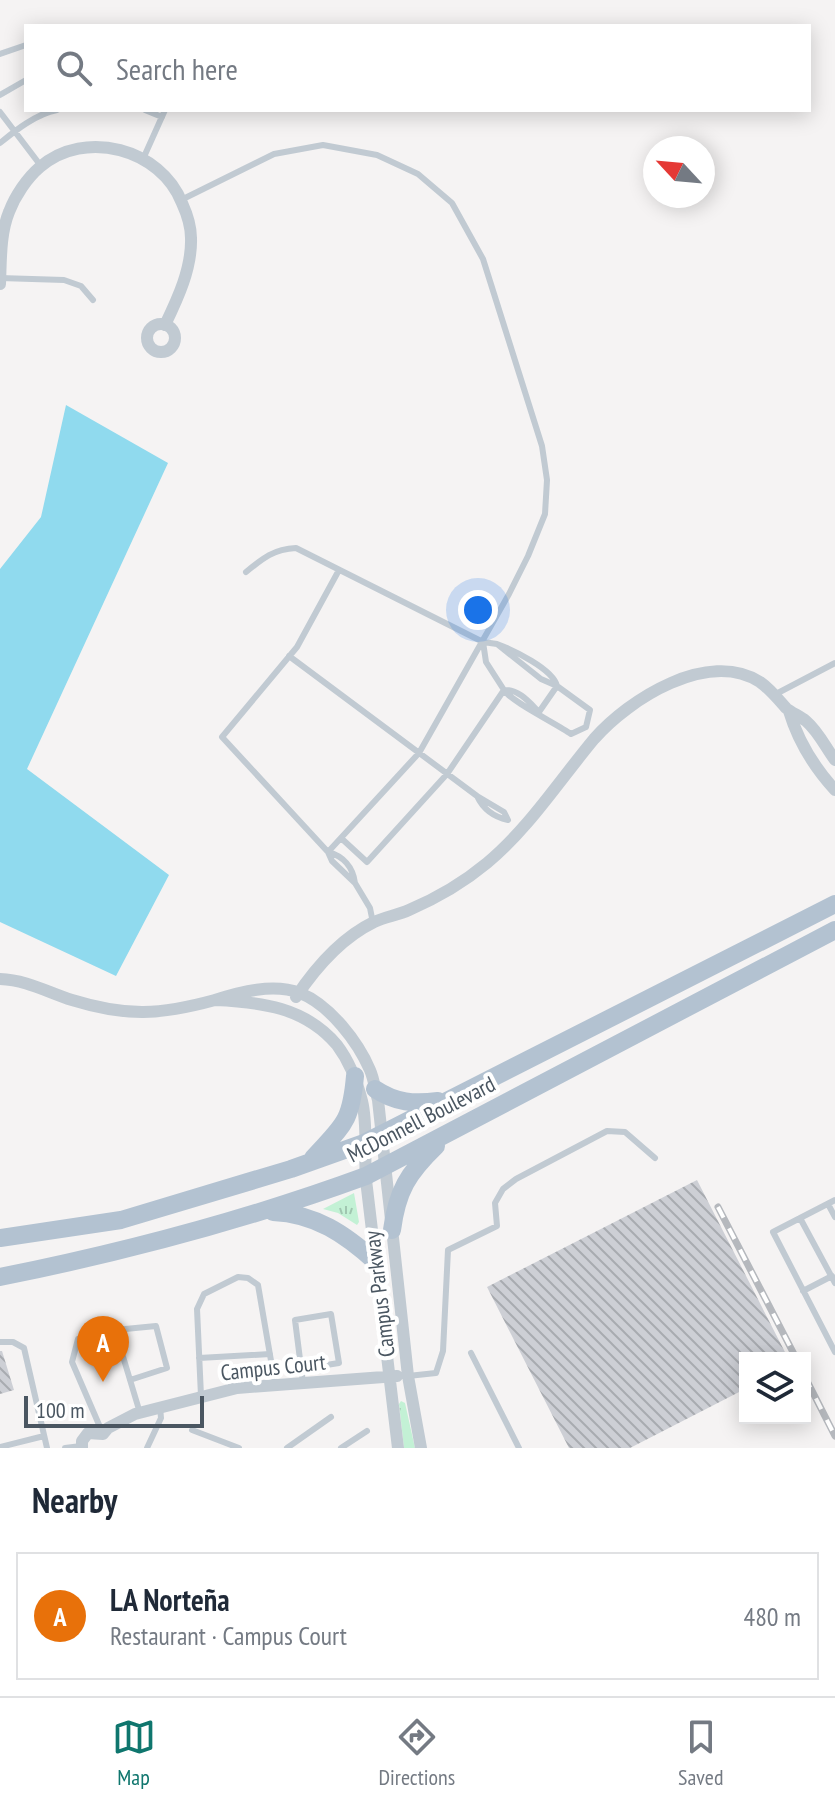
<!DOCTYPE html>
<html lang="en">
<head>
<meta charset="utf-8">
<style>
  body { margin:0; font-family:"PT Sans Narrow",sans-serif; background:#f6f6f7; color:#1f2937 }
  .controls { position:absolute; right:24px; bottom:24px; display:grid; overflow:hidden; border-radius:0px; box-shadow:0 4px 20px #0003 }
  .controls button { width:72px; height:72px; display:grid; place-items:center; padding:0; border:0; border-bottom:2px solid #e0e1e3; background:#fff; color:#1f2937; font:40px sans-serif }
  .compass { position:absolute; left:643px; top:136px; width:72px; height:72px; border-radius:50%; background:#fff; box-shadow:0 4px 20px #0003; rotate:296deg }
  .scale { position:absolute; left:24px; bottom:20px; width:180px; box-sizing:border-box; padding-left:8px; border:4px solid #4a5661; border-top:0; font-size:22px; line-height:28px; white-space:nowrap; color:#4a5661; -webkit-text-stroke:6px #fff; paint-order:stroke }
  .you { position:absolute; left:478px; top:610px; width:28px; height:28px; margin:-20px; border:6px solid #fff; border-radius:50%; background:#1a73e8; box-shadow:0 0 0 12px #1a73e833 }
  .badge { display:grid; place-items:center; width:52px; height:52px; border-radius:50%; background:#0f766e; color:#fff; font-size:26px; font-weight:700 }
  .pin { position:absolute; translate:-50% -66px; filter:drop-shadow(0 2px 4px #0008) }
  .pin::after { content:''; position:absolute; top:42px; width:28px; height:24px; background:inherit; clip-path:polygon(0 0,100% 0,50% 100%) }
  .list { margin:0; padding:0; list-style:none }
  h2 { display:flex; justify-content:space-between; align-items:center; height:104px; margin:0; padding:0 32px; font-size:34px }
  h2 small { font-size:26px; font-weight:400; color:#747a83 }
  .list li { display:grid; grid-template-columns:52px 1fr auto; gap:24px; align-items:center; box-sizing:border-box; height:128px; margin:0 16px 16px; padding:0 16px; border:2px solid #e0e1e3; border-radius:0px }
  .list b { display:block; font-size:30px; white-space:nowrap }
  .list p { margin:0; font-size:26px; white-space:nowrap; color:#747a83 }
  .list em { font-size:26px; font-style:normal; color:#747a83 }
  .icon { flex:none; width:44px; height:44px; fill:none; stroke:currentColor; stroke-width:2; stroke-linecap:round; stroke-linejoin:round }
  .map { position:relative; flex:none; width:835px; height:1448px; overflow:hidden }
  .search { position:absolute; background:#fff; box-shadow:0 4px 20px #0003; left:24px; right:24px; top:24px; height:88px; display:flex; align-items:center; gap:20px; box-sizing:border-box; padding:0 28px; border-radius:0px; color:#747a83; font-size:30px }
  .sheet { height:248px; background:#fff }
  nav { display:flex; justify-content:space-around; align-items:center; box-sizing:border-box; height:112px; border-top:2px solid #e0e1e3; background:#fff; font-size:22px; color:#747a83 }
  nav a { display:grid; justify-items:center; gap:4px }
  nav .on { color:#0f766e }
  .map>svg:first-child { display:block }
  .grass { fill:url(#grass-tufts) }
  .water { fill:#90daee }
  .building { fill:url(#building-back-hatch) }
  .lines { fill:none; stroke-linecap:round; stroke-linejoin:round }
  .lane { stroke:#c1cad2; stroke-width:6 }
  .street { stroke:#c1cad2; stroke-width:12 }
  .primary { stroke:#b3c2d1; stroke-width:18 }
  .rail-casing { stroke:#b5b8bd; stroke-width:7 }
  .rail { stroke:#fff; stroke-width:4; stroke-dasharray:12; stroke-linecap:butt }
  .labels { text-anchor:middle; stroke-width:8; stroke-linejoin:round; paint-order:stroke }
  .street-label { font-size:22px; fill:#4a5661; stroke:#fff }
</style>
</head>
<body>
<div class="map">
<svg width="835" height="1448" viewBox="0 0 835 1448">
  <defs>
    <pattern id="grass-tufts" width="24" height="20" patternUnits="userSpaceOnUse" patternTransform="scale(2)"><rect width="24" height="20" fill="#c3f1d5"/><path d="M3 7l-1-3M5 7V3M7 7l1-3M15 17l-1-3M17 17v-4M19 17l1-3" fill="none" stroke="#a0c6b0"/></pattern>
    <pattern id="building-back-hatch" width="6" height="6" patternUnits="userSpaceOnUse" patternTransform="scale(2)"><rect width="6" height="6" fill="#cdcfd5"/><path d="M-1 5l2 2M0 0l6 6M5-1l2 2" fill="none" stroke="#a8abb0"/></pattern>
  </defs>
  <rect width="100%" height="100%" fill="#f5f3f3"/>
  <path class="grass" d="M 354,1193 L 359,1222 L 357,1225 L 338,1213 L 323,1209 Z
    M 401,1401 L 405,1403 L 415,1448 L 404,1448 L 399,1404 Z"/>
  <path class="water" d="M 66,405 L 168,463 L 27,769 L 169,875 L 116,976 L 0,922 L 0,569 L 41,517 Z"/>
  <path class="building" d="M 697,1180 L 788,1358 L 745,1358 L 745,1389 L 630,1448 L 569,1448 L 487,1287 Z
    M 0,1351 L 2,1351 L 14,1390 L 0,1394 Z"/>
  <g class="lines">
    <path class="lane" d="M 0,54 L 26,45
      M 0,95 L 26,80
      M 145,110 L 162,117
      M 0,112 L 41,166
      M 0,143 C 16,130 36,114 57,110
      M 143,159 L 165,110
      M 181,200 L 274,154 L 323,145 L 377,155 L 418,174 L 452,203 L 483,259 L 542,446 L 547,480 L 545,514 L 528,556 L 509,594 L 419,753 L 328,852 L 222,737 L 297,647 L 339,570
      M 0,278 L 64,280 L 81,286 L 93,300
      M 246,572 C 263,558 274,549 296,548 L 483,642 L 486,662 L 504,690 L 447,774 L 367,862 L 341,838
      M 483,642 L 497,644 L 541,679 L 557,686 L 590,710 L 586,727
      M 497,644 C 513,650 553,669 557,686 L 539,712 C 530,703 519,689 504,690
      M 289,656 L 477,796
      M 504,690 C 510,701 557,724 571,734 L 586,727
      M 774,695 L 835,663
      M 477,796 L 504,812 L 508,820 C 494,817 483,809 477,796 Z
      M 328,852 C 343,856 353,867 355,883 L 332,861 Z
      M 355,883 L 370,908 L 373,923
      M 835,1200 L 773,1232 L 835,1352
      M 828,1204 L 835,1217
      M 800,1218 L 835,1283
      M 803,1291 L 832,1276
      M 115,1330 L 156,1326 L 167,1368 L 130,1380
      M 0,1342 L 13,1342 L 24,1348 L 47,1448
      M 471,1353 L 519,1448
      M 199,1358 L 270,1354
      M 301,1369 L 339,1363 L 331,1314 L 295,1320 L 303,1383
      M 408,1376 L 436,1373 L 443,1351 L 448,1250 L 497,1226 L 495,1203 L 503,1189 L 516,1179 L 607,1131 L 625,1132 L 655,1158
      M 201,1396 L 197,1309 L 204,1294 L 238,1277 L 248,1278 L 258,1285 L 275,1384
      M 192,1430 L 239,1448
      M 103,1434 L 72,1362 L 78,1339 L 115,1330 L 140,1413
      M 0,1447 L 44,1436
      M 65,1448 L 81,1446
      M 147,1448 L 161,1418 L 160,1407
      M 287,1448 L 331,1417
      M 341,1448 L 367,1431"/>
    <path class="street" d="M 0,284 C 1,261 0,234 9,212 C 15,196 27,178 40,167 C 85,128 161,149 182,203 C 187,214 191,226 191,238 C 192,268 178,298 165,325
      M147 338a14 14 0 1 1 28 0a14 14 0 1 1-28 0Z
      M 789,711 C 798,741 814,767 835,790
      M 0,979 C 27,980 47,992 72,1000 C 127,1017 160,1015 215,1000
      M 296,997 C 316,967 341,938 374,922 C 385,917 398,915 409,910 C 437,898 463,883 487,863 C 529,828 559,781 594,739 C 629,699 708,649 760,682 C 770,689 778,699 786,708 C 792,713 800,716 806,721 C 818,731 826,748 835,760
      M 103,1434 L 108,1428 L 135,1414 L 237,1388 L 397,1376
      M 82,1448 L 82,1441 L 88,1433 L 103,1434
      M 398,1448 C 388,1359 376,1269 366,1180 C 364,1154 368,1126 362,1101 C 357,1081 349,1061 337,1045 C 305,1007 261,1002 215,1000 C 240,992 273,983 300,993 C 330,1005 358,1042 370,1070 C 374,1079 375,1090 378,1100 L 408,1376 L 421,1448"/>
    <path class="primary" d="M 375,1089 C 396,1103 414,1104 438,1101
      M 313,1158 C 343,1125 351,1123 355,1076
      M 273,1212 C 316,1214 345,1234 376,1262
      M 392,1230 C 397,1191 408,1173 436,1146
      M 0,1238 L 121,1220 L 291,1169 L 364,1143 L 835,904
      M 0,1277 C 125,1252 246,1220 366,1176 L 835,930"/>
    <defs>
      <path id="rail" d="M 718,1207 L 796,1358
        M 805,1377 L 835,1436"/>
    </defs>
    <use href="#rail" class="rail-casing"/>
    <use href="#rail" class="rail"/>
  </g>
  <g class="labels">
    <g class="street-label">
      <text transform="translate(421 1119) rotate(-27)" y="8">McDonnell Boulevard</text>
      <text transform="translate(379 1294) rotate(-97)" y="8">Campus Parkway</text>
      <text transform="translate(273 1367) rotate(-6)" y="8">Campus Court</text>
    </g>
  </g>
</svg>
<div class="controls">
<button><svg class="icon" aria-label="layers" viewBox="0 0 24 24"><path d="M12 4l9 5-9 5-9-5zM3 14l9 5 9-5"/></svg></button>
</div>
<svg class="compass" viewBox="-18 -18 36 36"><path d="M0-13l5 13h-10z" fill="#e53935"/><path d="M0 13l5-13h-10z" fill="#747a83"/></svg>
<div class="scale">100 m</div>
<div class="you"></div>
<div class="pin badge" style="left:103px;top:1382px;background:#e8710a">A</div>
<div class="search"><svg class="icon" aria-label="search" viewBox="0 0 24 24"><circle cx="10" cy="10" r="6"/><path d="M15 15l6 6"/></svg>Search here</div>
</div>
<section class="sheet">
<h2>Nearby<small></small></h2>
<ul class="list">
<li><span class="badge" style="background:#e8710a">A</span><div><b>LA Norteña</b><p>Restaurant · Campus Court</p></div><em>480 m</em></li>
</ul>
</section>
<nav>
<a class="on"><svg class="icon" aria-label="map" viewBox="0 0 24 24"><path d="M3 6l6-2 6 2 6-2v14l-6 2-6-2-6 2zM9 4v14M15 6v14"/></svg>Map</a>
<a><svg class="icon" aria-label="directions" viewBox="0 0 24 24"><path d="M12 3l9 9-9 9-9-9zM9 14v-3h6M13 9l2 2-2 2"/></svg>Directions</a>
<a><svg class="icon" aria-label="saved" viewBox="0 0 24 24"><path d="M7 4h10v16l-5-4-5 4z"/></svg>Saved</a>
</nav>
</body>
</html>
